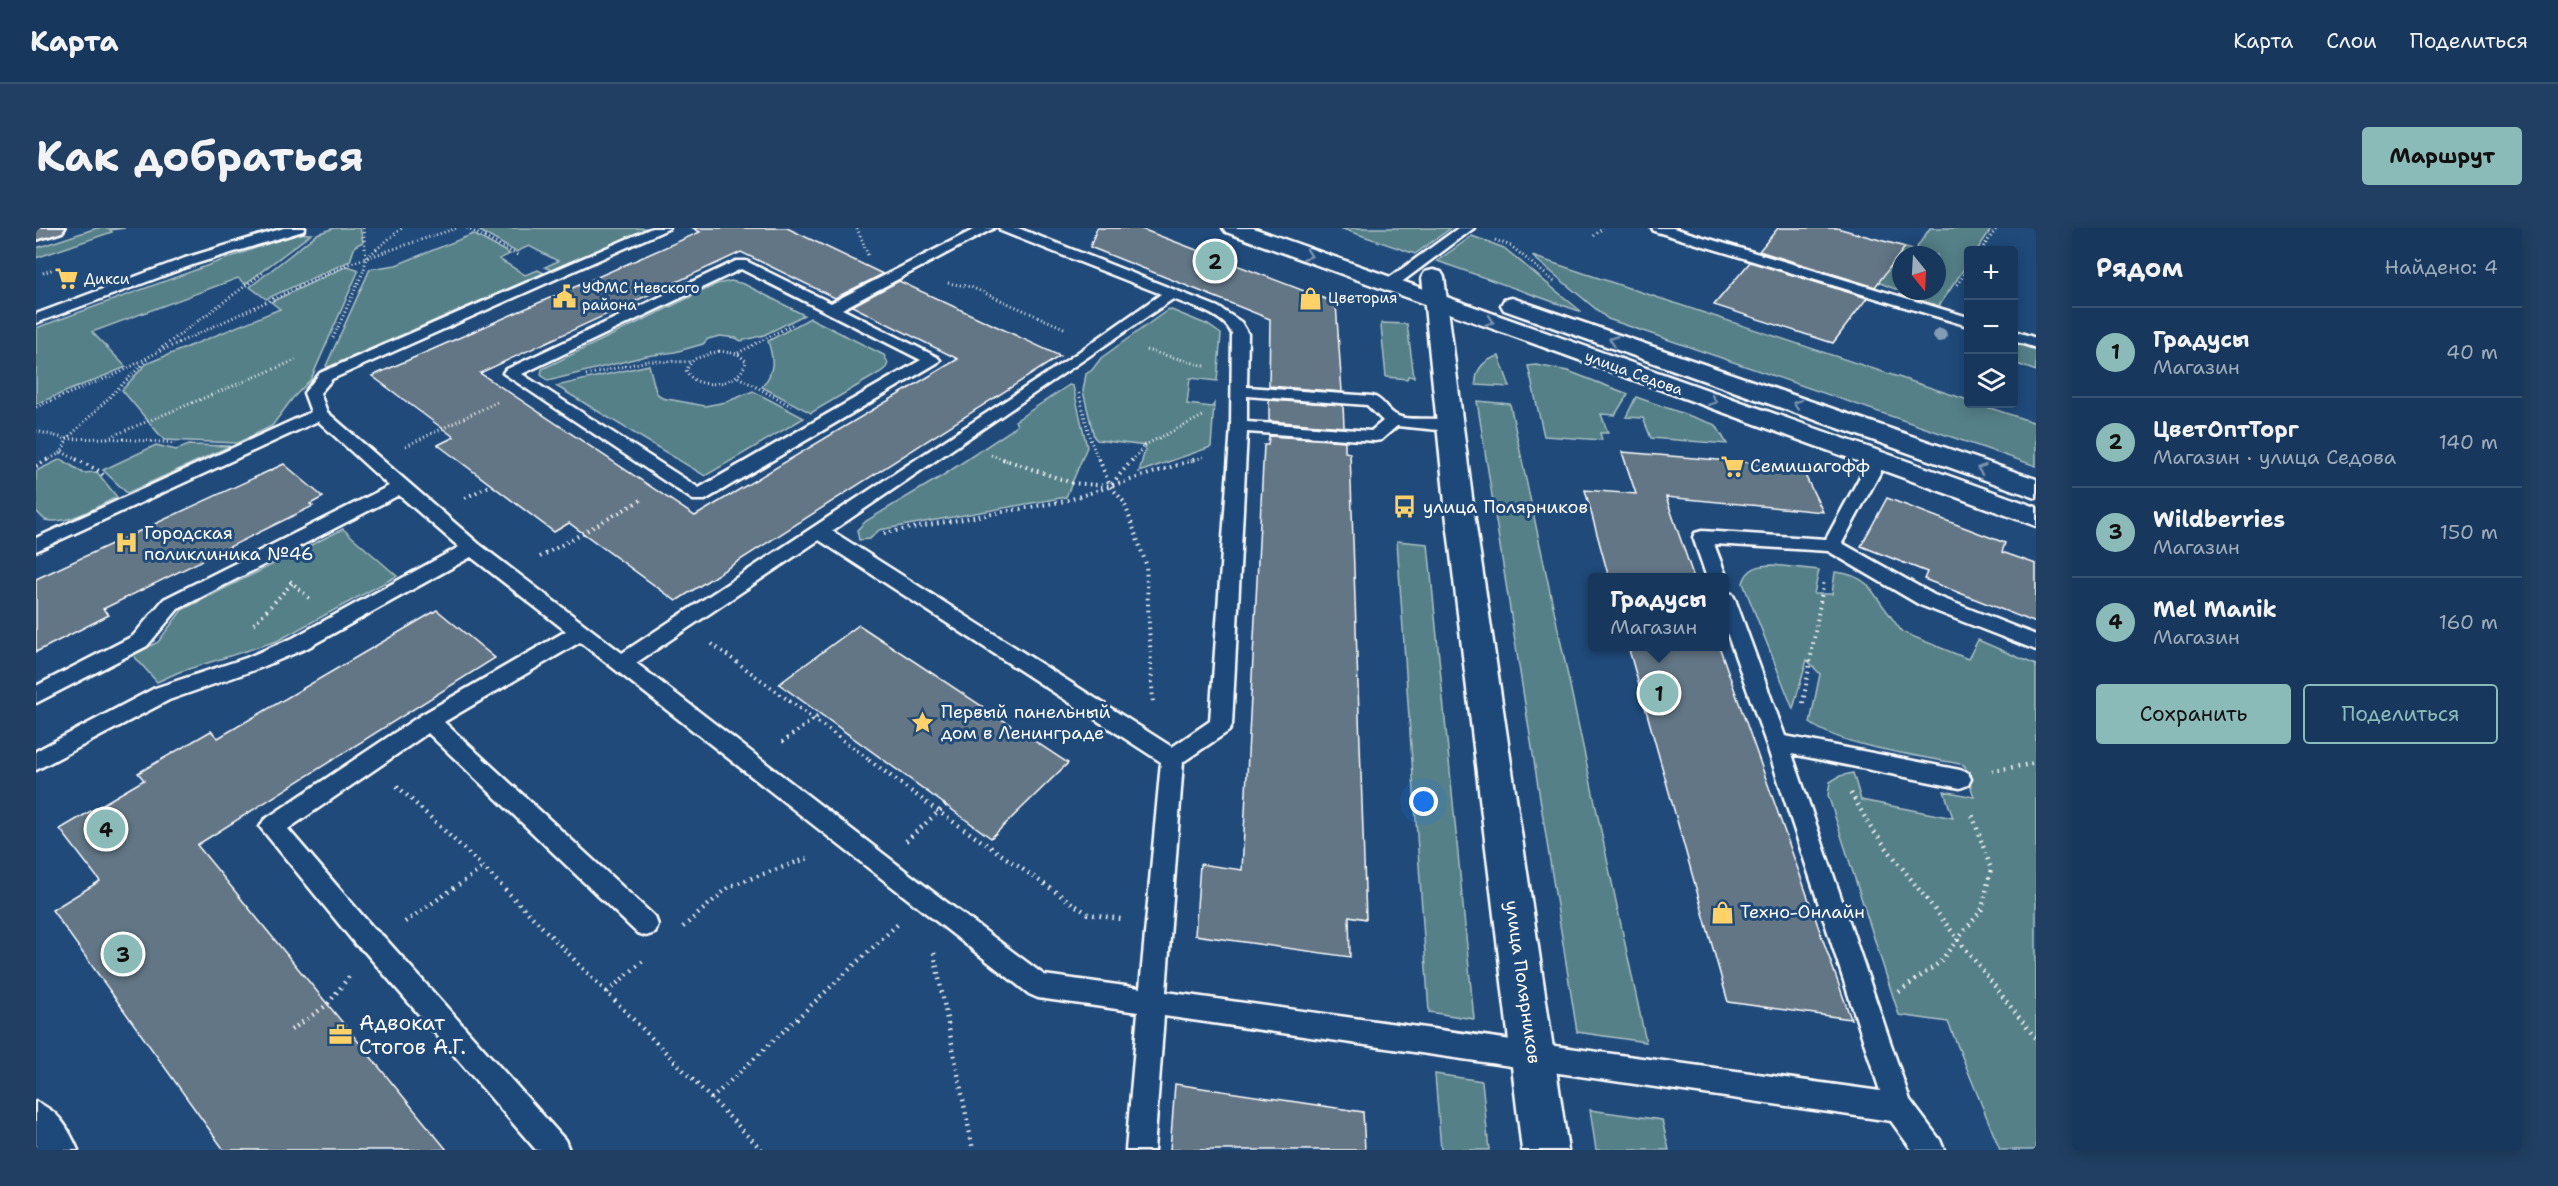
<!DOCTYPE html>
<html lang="ru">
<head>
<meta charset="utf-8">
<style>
  body { margin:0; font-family:"Shantell Sans",sans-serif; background:#203f62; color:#f1f3f6 }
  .controls { position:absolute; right:18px; top:18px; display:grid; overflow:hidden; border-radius:6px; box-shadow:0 3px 15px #0003 }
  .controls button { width:54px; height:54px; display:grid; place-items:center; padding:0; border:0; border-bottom:2px solid #365272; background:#17385c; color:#f1f3f6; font:30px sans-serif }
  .compass { position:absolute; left:1856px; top:18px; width:54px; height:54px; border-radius:50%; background:#17385c; box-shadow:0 3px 15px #0003; rotate:162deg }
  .you { position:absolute; left:1388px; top:574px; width:21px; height:21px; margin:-15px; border:4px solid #fff; border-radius:50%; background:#1a73e8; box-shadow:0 0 0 9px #1a73e833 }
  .badge { display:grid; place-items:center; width:39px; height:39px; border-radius:50%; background:#8bbbb9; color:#111; font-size:20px; font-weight:700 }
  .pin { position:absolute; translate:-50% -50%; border:3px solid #fff; box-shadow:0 2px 6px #0006 }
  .popup { position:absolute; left:1552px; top:345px; width:141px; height:78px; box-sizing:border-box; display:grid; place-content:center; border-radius:6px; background:#17385c; filter:drop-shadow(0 2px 4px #0005); font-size:20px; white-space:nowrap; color:#9eacbb }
  .popup b { font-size:22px; color:#f1f3f6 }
  .popup::after { content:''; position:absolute; left:50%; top:100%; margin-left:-12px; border:12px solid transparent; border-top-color:#17385c }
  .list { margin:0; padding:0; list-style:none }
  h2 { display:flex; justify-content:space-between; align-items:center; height:78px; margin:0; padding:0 24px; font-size:26px }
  h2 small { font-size:20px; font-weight:400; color:#9eacbb }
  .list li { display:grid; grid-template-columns:39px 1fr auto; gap:18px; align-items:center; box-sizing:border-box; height:90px; padding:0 24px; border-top:2px solid #365272 }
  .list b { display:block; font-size:22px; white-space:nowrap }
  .list p { margin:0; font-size:20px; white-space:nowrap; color:#9eacbb }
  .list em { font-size:20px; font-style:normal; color:#9eacbb }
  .actions { display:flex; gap:12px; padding:18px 24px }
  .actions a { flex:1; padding:14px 0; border:2px solid #8bbbb9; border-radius:6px; text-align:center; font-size:21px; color:#8bbbb9 }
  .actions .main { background:#8bbbb9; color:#111 }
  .icon { flex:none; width:33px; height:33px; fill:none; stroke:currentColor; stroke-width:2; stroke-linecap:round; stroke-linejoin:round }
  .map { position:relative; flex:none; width:2000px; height:922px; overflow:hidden; border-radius:6px }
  header { display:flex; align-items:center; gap:36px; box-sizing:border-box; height:84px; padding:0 30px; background:#17385c; border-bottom:2px solid #365272 }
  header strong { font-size:28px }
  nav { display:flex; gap:33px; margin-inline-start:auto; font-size:21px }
  .intro { display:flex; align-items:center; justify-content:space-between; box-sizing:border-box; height:144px; padding:0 36px }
  h1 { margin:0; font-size:42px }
  .button { padding:15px 27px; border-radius:6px; background:#8bbbb9; color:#111; font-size:21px; font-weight:700 }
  main { display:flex; gap:36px; padding:0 36px }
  aside { flex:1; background:#17385c; border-radius:6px; box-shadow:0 3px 15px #0003 }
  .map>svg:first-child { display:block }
  .green { fill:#548088; stroke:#aac0c4; stroke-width:1.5; fill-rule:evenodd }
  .building { fill:#647685; stroke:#fff; stroke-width:1.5 }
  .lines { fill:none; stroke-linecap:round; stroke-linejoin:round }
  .service-casing { stroke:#fff; stroke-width:5 }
  .minor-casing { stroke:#fff; stroke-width:5 }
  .secondary-casing { stroke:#fff; stroke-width:5 }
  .primary-casing { stroke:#fff; stroke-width:5 }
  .path-far2 { stroke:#fff; stroke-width:3; stroke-dasharray:1 3; stroke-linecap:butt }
  .path-far1 { stroke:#fff; stroke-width:4; stroke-dasharray:1.5 4.5; stroke-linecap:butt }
  .path { stroke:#fff; stroke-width:4.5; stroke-dasharray:1.5 5; stroke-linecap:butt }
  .service { fill:#1f4a7a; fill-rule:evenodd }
  .minor { fill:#1f4a7a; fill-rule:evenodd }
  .secondary { fill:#1f4a7a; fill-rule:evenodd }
  .primary { fill:#6c7d8b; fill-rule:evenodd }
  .tree { fill:#839cb3 }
  .oneway { stroke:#7992af }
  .labels { text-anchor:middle; stroke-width:6; stroke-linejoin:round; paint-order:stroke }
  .far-poi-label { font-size:15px; fill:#fff; stroke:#1f4a7a; text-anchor:start }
  .far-street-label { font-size:15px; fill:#fff; stroke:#1f4a7a }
  .poi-label { font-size:18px; fill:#fff; stroke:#1f4a7a; text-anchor:start }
  .street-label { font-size:18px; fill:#fff; stroke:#1f4a7a }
  .near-poi-label { font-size:21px; fill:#fff; stroke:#1f4a7a; text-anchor:start }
</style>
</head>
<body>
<header>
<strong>Карта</strong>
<nav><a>Карта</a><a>Слои</a><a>Поделиться</a></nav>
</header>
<div class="intro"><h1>Как добраться</h1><a class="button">Маршрут</a></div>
<main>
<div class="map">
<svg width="2000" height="922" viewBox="0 0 2000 922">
  <rect width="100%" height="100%" fill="#1f4a7a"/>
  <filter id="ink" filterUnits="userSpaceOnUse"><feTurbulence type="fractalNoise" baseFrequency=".0167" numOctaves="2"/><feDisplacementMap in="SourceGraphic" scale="12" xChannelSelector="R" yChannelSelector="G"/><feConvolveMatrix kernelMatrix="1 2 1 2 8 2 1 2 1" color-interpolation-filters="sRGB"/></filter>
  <g filter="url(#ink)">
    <path class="green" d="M 61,0 L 89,0 L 74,2 L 76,4 L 0,30 L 0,20 Z
      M 298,0 L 324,0 L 327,14 L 319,18 L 314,33 L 230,71 L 214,59 L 281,6 Z
      M 451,0 L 613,0 L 515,42 L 509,39 L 522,33 L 493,18 L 480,24 L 444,3 Z
      M 1304,0 L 1415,0 L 1379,26 Z
      M 1894,0 L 1956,0 L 1941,22 L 1932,22 L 1932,35 L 1903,78 C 1874,69 1849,55 1821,47 L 1838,21 L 1862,28 L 1869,20 L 1879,22 ZM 1865,27 L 1901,27 L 1901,63 L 1865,63 Z
      M 261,5 L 275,6 L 209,56 L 202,50 L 56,104 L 90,139 L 0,176 L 0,100 Z
      M 437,6 L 474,26 L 463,31 L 489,47 L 502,42 L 508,45 L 292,139 L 290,138 L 334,41 L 360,37 Z
      M 1436,8 L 1468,20 L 1546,84 L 1401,33 Z
      M 1496,28 L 1932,172 L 1932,176 L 1942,176 L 2000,195 L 2000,238 L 1572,91 Z
      M 311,38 L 321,41 L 322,44 L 275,151 L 256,171 L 236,198 L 201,215 L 128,212 L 86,162 L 110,136 L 244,81 L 235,74 Z
      M 695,53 L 708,56 L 768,87 L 728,107 L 705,113 L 700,110 L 684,108 L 672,111 L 667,116 L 639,124 L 610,128 L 512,153 L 505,147 L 506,141 L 681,56 Z
      M 1133,81 L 1172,97 L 1185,106 L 1181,153 L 1154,150 L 1151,176 L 1176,179 L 1178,176 L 1175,219 L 1103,244 L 1110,218 L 1061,212 L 1058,209 L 1047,163 L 1050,146 L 1056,142 L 1065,130 Z
      M 774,90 L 848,127 L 852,135 L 850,140 L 843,145 L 775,185 L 726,159 C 739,143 738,132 732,113 Z
      M 1346,95 L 1371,96 L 1378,149 L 1372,148 L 1371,151 L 1350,149 L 1345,98 Z
      M 1978,113 L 2000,120 L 2000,143 L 1978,135 Z
      M 1463,128 L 1474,159 L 1440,157 C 1439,141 1448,132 1463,128 Z
      M 613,137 L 620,164 L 626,170 L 669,178 L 690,174 L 717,163 L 768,190 L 669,248 L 520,158 Z
      M 1500,137 L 1532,143 L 1592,166 L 1579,187 L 1565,186 L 1572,205 L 1564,205 L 1566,212 L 1508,208 L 1492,138 Z
      M 1033,157 L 1037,158 L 1051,219 L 1030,269 L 843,302 L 834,311 L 823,312 L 821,302 L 830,293 L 906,248 L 974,203 L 981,197 L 979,193 Z
      M 1600,169 L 1680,197 L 1691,216 L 1615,210 L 1607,190 L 1590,189 Z
      M 1441,173 L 1474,176 L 1610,814 L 1541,804 Z
      M 120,217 L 140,222 L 153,217 L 194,218 L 91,265 L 67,242 Z
      M 25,231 L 47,245 L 61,244 L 81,269 C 61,278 32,298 9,292 L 0,283 L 0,243 Z
      M 307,301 L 361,348 L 241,413 L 143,444 L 121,454 L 97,427 L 122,414 L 146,382 Z
      M 1361,313 L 1392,316 L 1438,791 L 1393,784 Z
      M 1737,337 L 1783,342 L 1778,366 L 1796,366 L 1799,344 C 1812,345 1822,348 1832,357 L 1866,404 L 1932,431 L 1942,412 L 2000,437 L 2000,922 L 1964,922 L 1912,794 L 1863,787 L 1792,567 L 1794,554 L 1804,548 L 1817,545 L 1825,572 L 1917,590 L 1908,563 L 1938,569 L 1928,537 C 1886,528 1807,519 1774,495 L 1784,446 L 1771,432 L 1757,481 L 1707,355 C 1711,340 1723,337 1737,337 Z
      M 1399,846 L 1446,853 L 1453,922 L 1405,922 Z
      M 1554,882 L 1626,892 L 1633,922 L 1560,922 Z"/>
    <path class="building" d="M 657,0 L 751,0 L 847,46 L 799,70 L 705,24 L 444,145 L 659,288 L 922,131 L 816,78 L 863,53 L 1024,128 L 640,373 L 533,295 L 518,304 L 402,217 L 418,209 L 336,148 L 664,4 Z
      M 1061,0 L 1103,0 L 1300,75 L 1306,164 L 1233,158 L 1234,91 L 1054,19 Z
      M 1742,0 L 1801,0 L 1869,19 L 1839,59 L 1723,23 Z
      M 1714,34 L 1831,70 L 1797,115 L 1678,77 Z
      M 1233,172 L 1307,177 L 1308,199 L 1233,193 Z
      M 1233,208 L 1309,213 L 1309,224 L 1314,225 L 1330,691 L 1313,688 L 1314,729 L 1159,707 L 1164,636 L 1206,642 L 1228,217 L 1232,217 Z
      M 1586,224 L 1765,239 L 1787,284 L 1630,269 L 1658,350 L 1573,350 L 1549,262 L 1600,266 Z
      M 248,236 L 287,269 L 274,276 L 277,278 L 67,381 L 73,387 L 0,424 L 0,351 Z
      M 1851,270 L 1969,315 L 1966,324 L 2000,336 L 2000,395 L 1888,351 L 1891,344 L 1825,318 Z
      M 401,382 L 459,430 L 161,617 L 411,922 L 188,922 L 16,682 L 64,653 L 24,601 L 108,552 L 102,545 L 175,503 L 182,510 Z
      M 823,397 L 1032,535 L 955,610 L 743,456 Z
      M 1592,418 L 1683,418 L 1815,791 L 1692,774 Z
      M 1139,856 L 1327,884 L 1329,922 L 1134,922 Z"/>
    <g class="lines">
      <defs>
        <path id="service" d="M 248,0 L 269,0 L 267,3 L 159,36 L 0,95 L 0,86 L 149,30 Z
          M 616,0 L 634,0 L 296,151 L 284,165 L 291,184 L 443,316 L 586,425 L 1034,130 L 1125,66 L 965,3 L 963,0 L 982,0 L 1182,79 L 1205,94 L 1212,106 L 1211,159 L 1336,168 C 1348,171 1351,184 1362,188 C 1376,195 1411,185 1421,198 L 1413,203 L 1361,198 L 1345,212 L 1339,213 L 1211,204 L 1196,497 L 1193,503 L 1147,534 L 1130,764 L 1844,863 L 1730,515 L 1689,399 L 1689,364 L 1696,366 L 1699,371 L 1749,508 L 1924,542 L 1932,545 L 1935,551 L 1932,557 L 1924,560 L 1756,526 L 1874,872 L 1904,912 L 1908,922 L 1876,922 L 1855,893 L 1128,788 L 1118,922 L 1090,922 L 1102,784 L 1002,770 L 993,766 L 544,414 L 408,494 L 619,689 L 622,697 L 619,705 L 610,708 L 601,705 L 392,505 L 252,601 L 338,701 L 347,708 L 529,912 L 533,922 L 500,922 L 329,724 L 320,717 L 224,599 L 228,592 L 385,487 L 530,403 L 435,329 L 271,420 L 224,440 L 133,472 L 0,542 L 0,523 L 119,460 L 210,430 L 257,410 L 423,319 L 363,267 L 142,381 L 111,418 L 0,475 L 0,458 L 97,408 L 128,371 L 353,258 L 282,193 L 0,323 L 0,310 L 275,184 L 268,165 L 284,145 ZM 1137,71 C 1156,79 1188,86 1196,106 L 1195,198 L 1174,493 L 1136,519 L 796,303 ZM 1211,168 L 1331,177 L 1347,193 L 1335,203 L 1211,194 ZM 783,312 L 1125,534 L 1104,760 L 1008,747 L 897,664 L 600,435 Z
          M 941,0 L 958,0 L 806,81 L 901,129 L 904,132 L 901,135 L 669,272 L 657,272 L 467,145 L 469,142 L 700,33 L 710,33 L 795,75 ZM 705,41 L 885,132 L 663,260 L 486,146 Z
          M 1422,0 L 1438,0 L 1359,59 L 1349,59 L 1347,56 L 1349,53 Z
          M 1616,0 L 1637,0 L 1932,89 L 1932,98 L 1618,3 Z
          M 1978,103 L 2000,110 L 2000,120 L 1978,113 Z
          M 1842,227 L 1848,228 L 1851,232 L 1806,315 L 1898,367 L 2000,407 L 2000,422 L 1884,377 L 1792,323 L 1678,316 L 1691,350 L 1689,353 L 1689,350 L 1671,350 L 1657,309 L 1659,305 L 1666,303 L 1790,311 L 1833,232 L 1836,228 Z"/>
        <path id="minor" d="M 1397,42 L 1405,44 L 1408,49 L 1438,285 L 1532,922 L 1486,922 L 1410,285 L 1386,49 L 1389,44 Z
          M 0,874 C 23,883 32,900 42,922 L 0,922 Z"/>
        <path id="secondary" d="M 1187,0 L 1217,0 L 2000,279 L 2000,298 L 1190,4 Z
          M 1476,70 L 2000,251 L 2000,270 L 1468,82 L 1465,77 L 1468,72 Z"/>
        <path id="primary" d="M 0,0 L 29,0 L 26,4 L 0,12 Z"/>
      </defs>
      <use href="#service" class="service-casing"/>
      <use href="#minor" class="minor-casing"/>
      <use href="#secondary" class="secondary-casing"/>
      <use href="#primary" class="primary-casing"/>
      <path class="path-far2" d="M 327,0 L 330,29
        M 431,0 L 483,28
        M 821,0 L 832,27
        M 1558,8 L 1567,0
        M 1459,12 L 1475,18 L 1520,55
        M 1945,22 L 1961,0
        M 7,45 L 18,41
        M 912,55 L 935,59 L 1030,101
        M 1921,57 L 1932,41
        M 297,110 L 328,42 L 330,30 L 366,0
        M 123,122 L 228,44
        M 1110,122 L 1169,138
        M 683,123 L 702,126 L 710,133 C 705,160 657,163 650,142 L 658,131 Z
        M 702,125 L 757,96
        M 550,147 L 611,133 L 655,134
        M 702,149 L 755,178
        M 1043,165 L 1054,211 L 1063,233
        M 0,179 L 85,144 L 116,127 L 312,36 L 421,0
        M 0,203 L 31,211 L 71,210 L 139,215
        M 71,210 L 260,132
        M 370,218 L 463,173
        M 26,224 L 43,233
        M 955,227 L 972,233
        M 10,233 L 26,224 L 31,211 L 111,132
        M 1096,233 L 1109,217 L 1169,187
        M 1155,233 L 1167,229"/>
      <path class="path-far1" d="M 40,231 L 63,243 L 69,249
        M 967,231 L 1036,255 L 1074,258 L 1097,231
        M 1063,231 L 1074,258 L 1088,274 L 1110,336 L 1117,476
        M 0,238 L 12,231
        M 429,270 L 455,257
        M 848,305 L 1029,273 L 1160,231
        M 504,329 L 607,271
        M 254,353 L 273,370
        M 218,396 L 258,353
        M 676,416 L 835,533
        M 1767,475 L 1788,352
        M 746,514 L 785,486"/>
      <path class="path" d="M 833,532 L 903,584 L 1052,686 L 1085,691
        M 1956,543 L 2000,535
        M 361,558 L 447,639 L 726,922
        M 1815,565 L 1835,600 L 2000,811
        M 870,613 L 910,577
        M 369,694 L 447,640
        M 647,699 L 694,658 L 775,629
        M 898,725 L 937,922
        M 571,764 L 607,733
        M 1863,764 L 1903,735 L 1946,681 L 1955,641 L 1935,583
        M 255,802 L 291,777 L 315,746
        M 675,871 L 863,695"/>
      <use href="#service" class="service"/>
      <use href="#minor" class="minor"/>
      <use href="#secondary" class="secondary"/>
      <use href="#primary" class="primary"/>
    </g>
    <circle class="tree" cx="1904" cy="107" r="7"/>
    <defs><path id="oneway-chevron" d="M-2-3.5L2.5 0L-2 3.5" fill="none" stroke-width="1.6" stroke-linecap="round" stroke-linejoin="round" transform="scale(1.5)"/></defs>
    <g class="oneway">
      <use href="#oneway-chevron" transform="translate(1272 27) rotate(20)"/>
      <use href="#oneway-chevron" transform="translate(1454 93) rotate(20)"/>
      <use href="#oneway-chevron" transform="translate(1577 112) rotate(-161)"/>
      <use href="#oneway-chevron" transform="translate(1677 173) rotate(20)"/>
      <use href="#oneway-chevron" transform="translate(1761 176) rotate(-161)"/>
      <use href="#oneway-chevron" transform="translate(1945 241) rotate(-161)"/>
    </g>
  </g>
  <defs>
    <symbol id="supermarket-bare" viewBox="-9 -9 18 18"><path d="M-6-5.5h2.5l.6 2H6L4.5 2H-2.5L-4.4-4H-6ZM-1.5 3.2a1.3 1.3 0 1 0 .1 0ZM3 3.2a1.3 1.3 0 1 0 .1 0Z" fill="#ffd166" stroke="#1f4a7a" stroke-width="2.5" paint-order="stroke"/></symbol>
    <symbol id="civic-bare" viewBox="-9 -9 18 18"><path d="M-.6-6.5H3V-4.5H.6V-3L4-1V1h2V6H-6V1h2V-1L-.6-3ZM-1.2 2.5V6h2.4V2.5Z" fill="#ffd166" stroke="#1f4a7a" stroke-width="2.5" paint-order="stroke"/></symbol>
    <symbol id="shop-bare" viewBox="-9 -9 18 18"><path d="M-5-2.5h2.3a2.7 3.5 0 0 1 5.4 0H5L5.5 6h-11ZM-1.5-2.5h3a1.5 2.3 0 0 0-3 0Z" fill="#ffd166" stroke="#1f4a7a" stroke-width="2.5" paint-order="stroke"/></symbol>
    <symbol id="bus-bare" viewBox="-9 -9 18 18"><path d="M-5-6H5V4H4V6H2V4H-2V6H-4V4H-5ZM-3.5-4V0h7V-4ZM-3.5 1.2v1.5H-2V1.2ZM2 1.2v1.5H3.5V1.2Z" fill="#ffd166" stroke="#1f4a7a" stroke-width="2.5" paint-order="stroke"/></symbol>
    <symbol id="hospital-bare" viewBox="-9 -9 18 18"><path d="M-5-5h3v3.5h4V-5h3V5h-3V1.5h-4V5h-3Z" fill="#ffd166" stroke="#1f4a7a" stroke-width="2.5" paint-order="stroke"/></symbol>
    <symbol id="sight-bare" viewBox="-9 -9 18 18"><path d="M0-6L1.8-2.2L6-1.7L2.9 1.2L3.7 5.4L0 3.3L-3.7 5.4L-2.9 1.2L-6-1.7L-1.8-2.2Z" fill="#ffd166" stroke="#1f4a7a" stroke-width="2.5" paint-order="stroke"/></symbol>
    <symbol id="office-bare" viewBox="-9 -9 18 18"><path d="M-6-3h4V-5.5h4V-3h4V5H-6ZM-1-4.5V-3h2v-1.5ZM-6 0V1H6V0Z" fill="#ffd166" stroke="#1f4a7a" stroke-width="2.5" paint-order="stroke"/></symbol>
  </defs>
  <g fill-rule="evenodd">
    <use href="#supermarket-bare" x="14" y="34" width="33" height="33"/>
    <use href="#civic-bare" x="512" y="52" width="33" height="33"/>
    <use href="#shop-bare" x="1258" y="54" width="33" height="33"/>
    <use href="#supermarket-bare" x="1680" y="222" width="33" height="33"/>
    <use href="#bus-bare" x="1352" y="262" width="33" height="33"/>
    <use href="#hospital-bare" x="74" y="298" width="33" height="33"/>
    <use href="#sight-bare" x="870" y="478" width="33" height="33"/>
    <use href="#shop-bare" x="1670" y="668" width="33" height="33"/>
    <use href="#office-bare" x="288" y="790" width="33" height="33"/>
  </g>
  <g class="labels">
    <g class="far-poi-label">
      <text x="48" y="56">Дикси</text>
      <text x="546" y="65">УФМС Невского<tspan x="546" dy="17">района</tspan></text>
      <text x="1292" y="75">Цветория</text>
    </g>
    <g class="far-street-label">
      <text transform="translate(1598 145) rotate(20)" y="5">улица Седова</text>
    </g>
    <g class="poi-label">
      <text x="1714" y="244">Семишагофф</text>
      <text x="1387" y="285">улица Полярников</text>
      <text x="108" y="311">Городская<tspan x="108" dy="21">поликлиника №46</tspan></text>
      <text x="905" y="490">Первый панельный<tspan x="905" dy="21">дом в Ленинграде</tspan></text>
      <text x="1704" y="690">Техно-Онлайн</text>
    </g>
    <g class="street-label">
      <text transform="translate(1487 754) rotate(82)" y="6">улица Полярников</text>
    </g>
    <g class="near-poi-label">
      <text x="323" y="802">Адвокат<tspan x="323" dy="24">Стогов А.Г.</tspan></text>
    </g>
  </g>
</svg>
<div class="controls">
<button>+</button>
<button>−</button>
<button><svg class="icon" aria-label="layers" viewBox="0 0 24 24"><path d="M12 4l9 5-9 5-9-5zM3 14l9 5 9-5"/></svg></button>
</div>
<svg class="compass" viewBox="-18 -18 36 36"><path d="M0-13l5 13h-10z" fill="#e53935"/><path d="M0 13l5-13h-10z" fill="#9eacbb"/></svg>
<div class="you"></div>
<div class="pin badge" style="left:1623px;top:465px">1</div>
<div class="popup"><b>Градусы</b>Магазин</div>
<div class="pin badge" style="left:1179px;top:33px">2</div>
<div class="pin badge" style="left:87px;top:726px">3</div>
<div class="pin badge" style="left:70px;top:601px">4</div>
</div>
<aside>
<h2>Рядом<small>Найдено: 4</small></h2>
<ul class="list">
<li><span class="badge">1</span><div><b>Градусы</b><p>Магазин</p></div><em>40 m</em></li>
<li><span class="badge">2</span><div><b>ЦветОптТорг</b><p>Магазин · улица Седова</p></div><em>140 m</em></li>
<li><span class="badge">3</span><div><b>Wildberries</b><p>Магазин</p></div><em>150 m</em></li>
<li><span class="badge">4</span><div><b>Mel Manik</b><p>Магазин</p></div><em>160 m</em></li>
</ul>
<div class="actions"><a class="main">Сохранить</a><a>Поделиться</a></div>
</aside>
</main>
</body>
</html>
